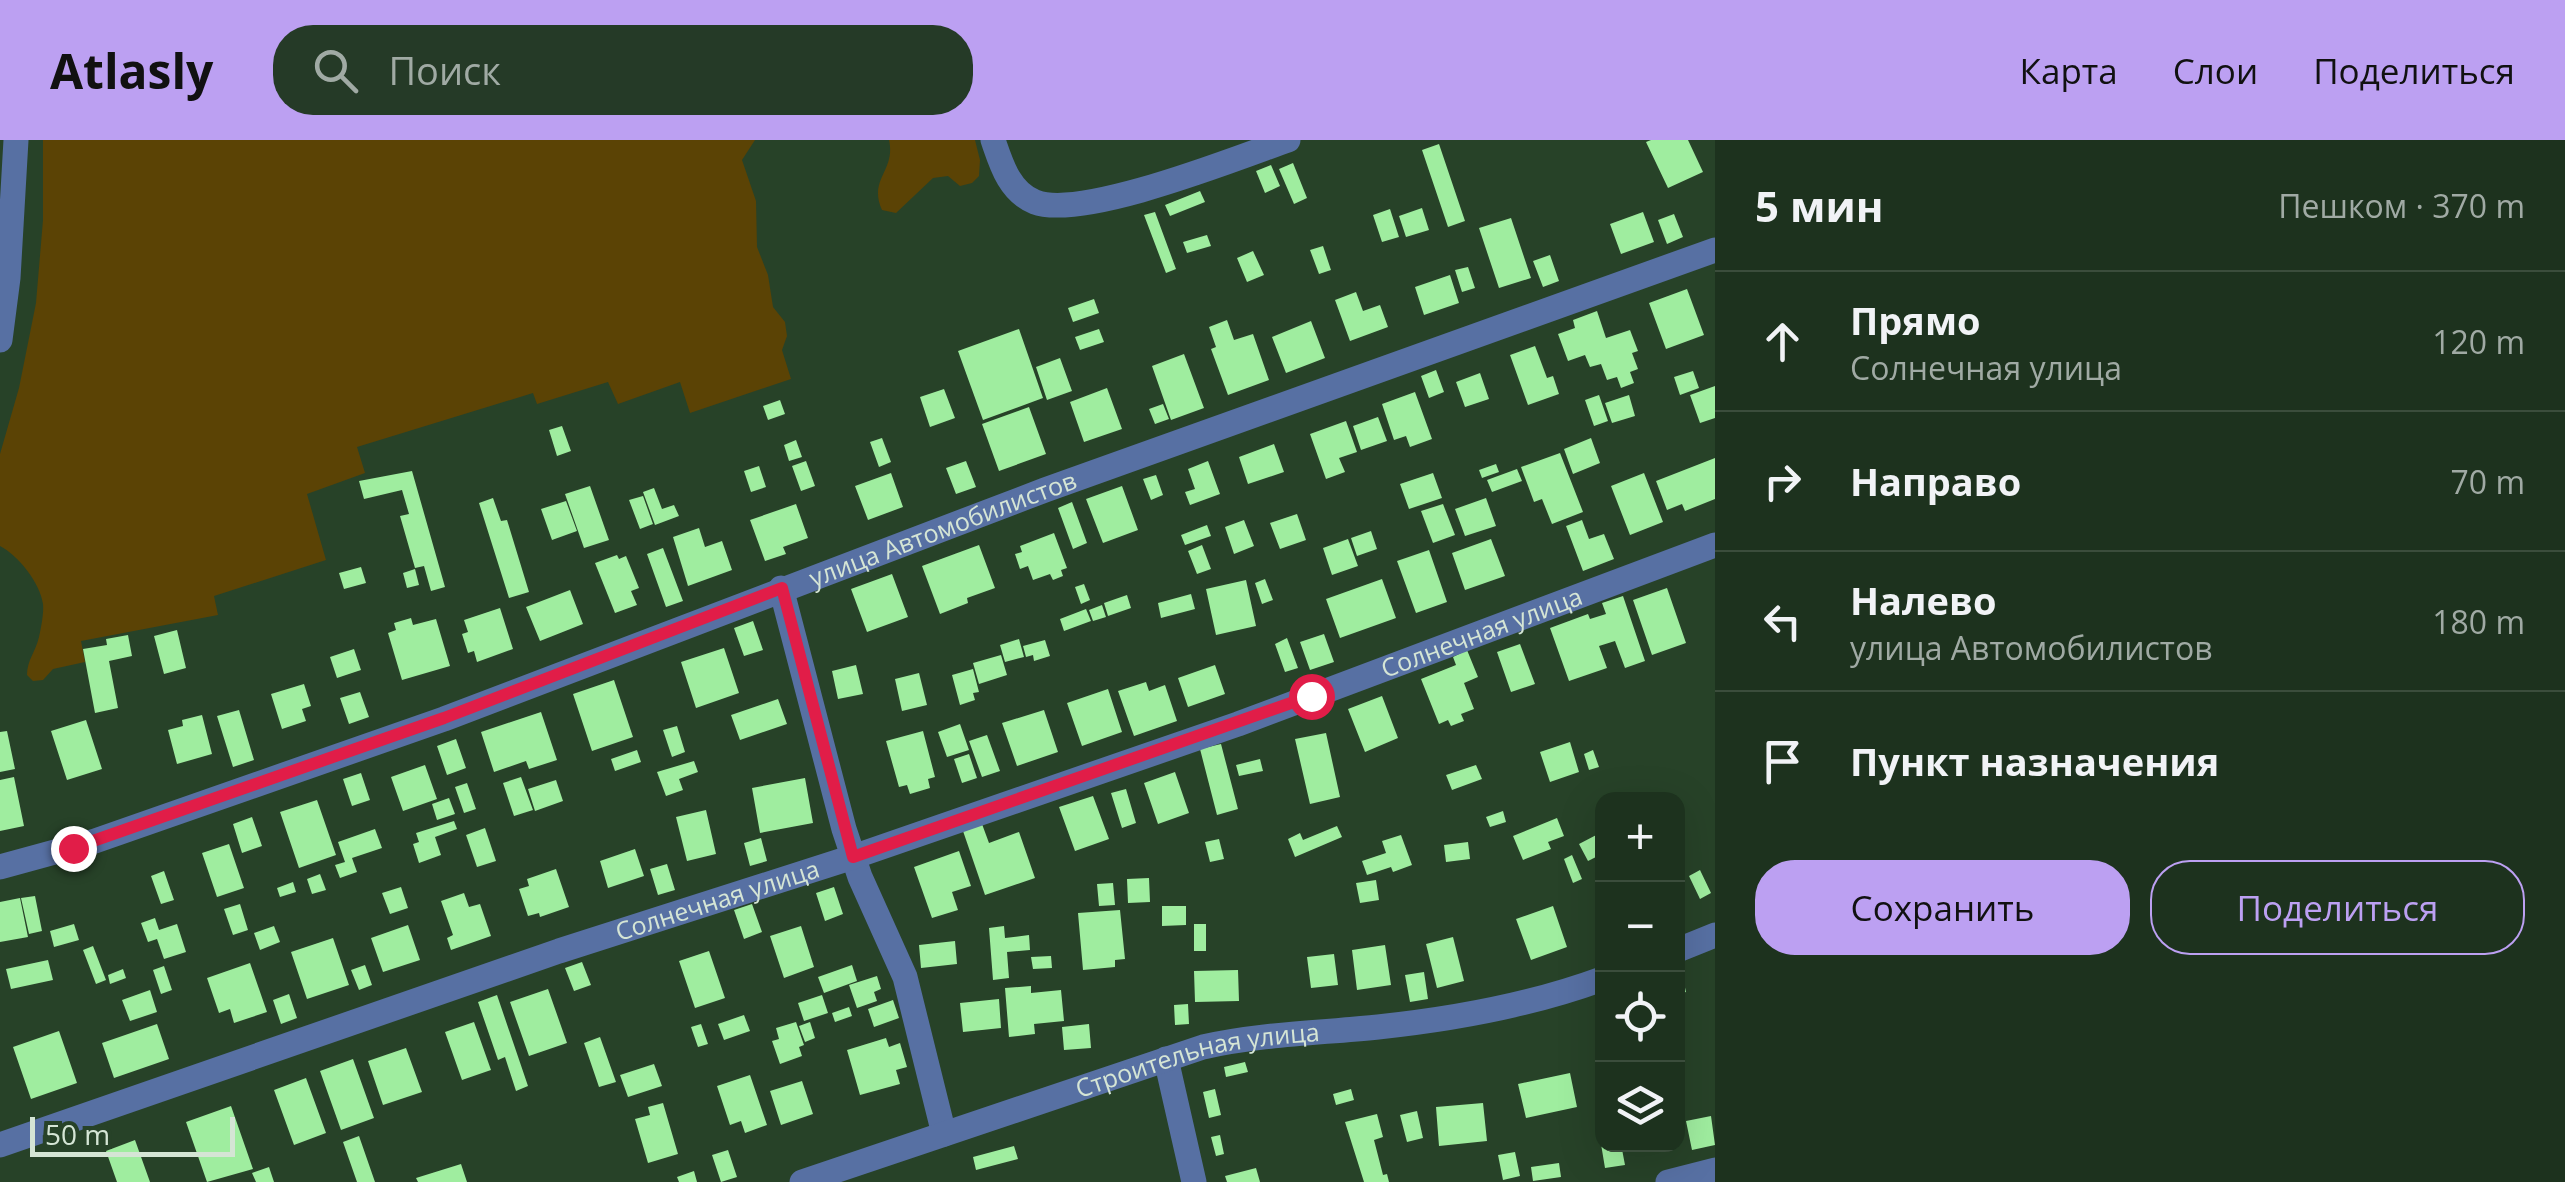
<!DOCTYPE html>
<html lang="ru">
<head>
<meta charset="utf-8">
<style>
  body { margin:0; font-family:"Open Sans",sans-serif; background:#253a27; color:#f1f3f6 }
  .controls { position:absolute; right:30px; bottom:30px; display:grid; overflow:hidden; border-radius:20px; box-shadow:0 10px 40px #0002 }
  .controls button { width:90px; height:90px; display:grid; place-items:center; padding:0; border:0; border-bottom:2px solid #3b4d3c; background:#1d321e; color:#f1f3f6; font:50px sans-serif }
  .scale { position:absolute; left:30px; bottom:25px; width:205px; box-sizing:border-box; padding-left:10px; border:5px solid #d5e5d5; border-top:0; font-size:28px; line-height:35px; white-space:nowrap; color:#d5e5d5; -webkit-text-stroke:8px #274228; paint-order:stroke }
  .stop { position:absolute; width:30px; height:30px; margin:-22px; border:8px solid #e11d48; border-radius:50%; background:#fff }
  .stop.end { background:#e11d48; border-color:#fff; box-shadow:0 2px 10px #0008 }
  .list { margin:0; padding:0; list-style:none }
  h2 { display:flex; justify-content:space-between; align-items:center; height:130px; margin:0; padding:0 40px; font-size:42px }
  h2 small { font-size:32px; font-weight:400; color:#a0aaa4 }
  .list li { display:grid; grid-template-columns:65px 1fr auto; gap:30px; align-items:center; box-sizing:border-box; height:140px; padding:0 40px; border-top:2px solid #3b4d3c }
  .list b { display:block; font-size:38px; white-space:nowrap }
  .list p { margin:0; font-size:32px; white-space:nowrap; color:#a0aaa4 }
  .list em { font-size:32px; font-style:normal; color:#a0aaa4 }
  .actions { display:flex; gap:20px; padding:30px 40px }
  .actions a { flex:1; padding:22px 0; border:2px solid #bca0f2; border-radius:40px; text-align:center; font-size:35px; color:#bca0f2 }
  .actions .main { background:#bca0f2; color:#111 }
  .icon { flex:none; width:55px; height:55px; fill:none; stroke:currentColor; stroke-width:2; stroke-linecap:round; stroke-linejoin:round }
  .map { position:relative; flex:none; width:1715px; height:1042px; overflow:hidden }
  header { display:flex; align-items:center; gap:60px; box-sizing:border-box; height:140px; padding:0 50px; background:#bca0f2; color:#111 }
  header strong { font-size:48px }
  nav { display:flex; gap:55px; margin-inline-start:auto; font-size:35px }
  .search { width:700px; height:90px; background:#253a27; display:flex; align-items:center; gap:25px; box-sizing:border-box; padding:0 35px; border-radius:40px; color:#a0aaa4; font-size:38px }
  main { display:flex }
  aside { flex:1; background:#1d321e }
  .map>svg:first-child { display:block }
  .green { fill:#5b4305 }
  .building { fill:#9fed9f }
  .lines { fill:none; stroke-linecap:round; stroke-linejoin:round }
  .minor { stroke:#5770a3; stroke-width:25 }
  .route { stroke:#e11d48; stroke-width:12 }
  .labels { text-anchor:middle; stroke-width:10; stroke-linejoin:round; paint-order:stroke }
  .street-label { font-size:25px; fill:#d5e5d5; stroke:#274228 }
</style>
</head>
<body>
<header>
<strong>Atlasly</strong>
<div class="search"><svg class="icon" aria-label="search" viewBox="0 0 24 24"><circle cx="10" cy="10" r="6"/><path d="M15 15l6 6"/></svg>Поиск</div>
<nav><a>Карта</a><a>Слои</a><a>Поделиться</a></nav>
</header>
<main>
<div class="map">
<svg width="1715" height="1042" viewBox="0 0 1715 1042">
  <rect width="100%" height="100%" fill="#274228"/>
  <path class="green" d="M 43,0 L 755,0 L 742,20 L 756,61 L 757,107 L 768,135 L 773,167 L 785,182 L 787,196 L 782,210 L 791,239 L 690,273 L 680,242 L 618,264 L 608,242 L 537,264 L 533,253 L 357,307 L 365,333 L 307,354 L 326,420 L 214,456 L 218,475 L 81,501 L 85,522 L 53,529 L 43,540 L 33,541 L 27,535 C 27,520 36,511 39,497 C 41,488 44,473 43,464 C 40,443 18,415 0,406 L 0,314 L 19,248 L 36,163 L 43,80 Z
    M 889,0 L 975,0 L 980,20 L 979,36 L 972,43 L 960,46 L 948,36 L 933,38 L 896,73 L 882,70 C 868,39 896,31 889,0 Z"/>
  <path class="building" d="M 1651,0 L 1688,0 L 1703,32 L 1668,48 L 1646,2 Z
    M 1439,4 L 1465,81 L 1448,87 L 1422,10 Z
    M 1293,23 L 1307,58 L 1294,64 L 1279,29 Z
    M 1271,25 L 1280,46 L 1265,53 L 1256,31 Z
    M 1200,51 L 1205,62 L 1170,76 L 1165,65 Z
    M 1422,68 L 1429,90 L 1406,97 L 1399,76 Z
    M 1390,69 L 1399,97 L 1382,102 L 1373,75 Z
    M 1155,72 L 1176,129 L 1166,133 L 1144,75 Z
    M 1643,72 L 1654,102 L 1621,114 L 1610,84 Z
    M 1674,74 L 1683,97 L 1667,104 L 1658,80 Z
    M 1511,78 L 1531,138 L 1499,148 L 1479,88 Z
    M 1207,95 L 1211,106 L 1187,113 L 1183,102 Z
    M 1323,106 L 1331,130 L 1319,134 L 1310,110 Z
    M 1253,111 L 1264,135 L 1247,142 L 1237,118 Z
    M 1550,115 L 1559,141 L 1543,147 L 1533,121 Z
    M 1468,127 L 1475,148 L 1462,152 L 1455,130 Z
    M 1450,135 L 1459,163 L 1424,175 L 1415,147 Z
    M 1687,149 L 1704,195 L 1666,209 L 1649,163 Z
    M 1356,152 L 1363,171 L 1380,165 L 1388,187 L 1350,201 L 1335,160 Z
    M 1094,159 L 1099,173 L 1073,182 L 1068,168 Z
    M 1597,171 L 1606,198 L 1630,190 L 1638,211 L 1632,213 L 1638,229 L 1630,232 L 1634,243 L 1621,248 L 1617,237 L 1607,240 L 1601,224 L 1590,227 L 1585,215 L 1568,221 L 1558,194 L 1575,188 L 1573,180 Z
    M 1227,180 L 1234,200 L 1253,194 L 1269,240 L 1228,255 L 1211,209 L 1216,207 L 1209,187 Z
    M 1311,181 L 1325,218 L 1286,233 L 1272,197 Z
    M 1019,189 L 1043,258 L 983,280 L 958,211 Z
    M 1099,189 L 1104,202 L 1080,210 L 1075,197 Z
    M 1535,206 L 1547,238 L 1553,236 L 1559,254 L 1528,265 L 1510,215 Z
    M 1184,214 L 1204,268 L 1171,280 L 1152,226 Z
    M 1060,218 L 1072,251 L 1047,260 L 1036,227 Z
    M 1436,230 L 1444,252 L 1429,258 L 1421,236 Z
    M 1693,231 L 1699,248 L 1680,255 L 1674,237 Z
    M 1480,233 L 1489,259 L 1465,267 L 1456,242 Z
    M 1715,246 L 1715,278 L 1700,283 L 1690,255 Z
    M 1107,248 L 1122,289 L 1084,302 L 1070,262 Z
    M 944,249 L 955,278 L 930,287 L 920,257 Z
    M 1415,252 L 1432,299 L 1410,307 L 1406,296 L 1394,300 L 1382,264 Z
    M 1599,255 L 1608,281 L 1594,286 L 1585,260 Z
    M 1629,255 L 1635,276 L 1612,283 L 1605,263 Z
    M 780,260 L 785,274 L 768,280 L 763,266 Z
    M 1163,264 L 1169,279 L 1155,284 L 1149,269 Z
    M 1029,267 L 1046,314 L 999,331 L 982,284 Z
    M 1378,277 L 1387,301 L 1361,310 L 1353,286 Z
    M 1346,281 L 1357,312 L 1339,318 L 1345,332 L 1326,339 L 1310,294 Z
    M 562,286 L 571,311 L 557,316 L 549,290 Z
    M 882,298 L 891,322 L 879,327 L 870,302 Z
    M 1591,298 L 1600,323 L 1573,334 L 1564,309 Z
    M 796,300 L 802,317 L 789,321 L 784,305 Z
    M 1274,304 L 1284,332 L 1248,344 L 1239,317 Z
    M 1560,313 L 1583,372 L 1552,384 L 1542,359 L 1534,362 L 1521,327 Z
    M 1715,318 L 1715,359 L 1685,371 L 1682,364 L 1667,370 L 1656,341 Z
    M 806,321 L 815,346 L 801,351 L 792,326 Z
    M 966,321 L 976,347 L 956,354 L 946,328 Z
    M 1208,321 L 1220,354 L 1190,365 L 1185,352 L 1195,349 L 1188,329 Z
    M 1496,324 L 1499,332 L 1482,338 L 1479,330 Z
    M 759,326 L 766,347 L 751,352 L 744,331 Z
    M 1517,329 L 1522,341 L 1492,352 L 1487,340 Z
    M 412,331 L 445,447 L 431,451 L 424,426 L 415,428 L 400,376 L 409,374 L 402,350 L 364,359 L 359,341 Z
    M 891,333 L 903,367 L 868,380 L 855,346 Z
    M 1433,333 L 1442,358 L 1409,369 L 1400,344 Z
    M 1644,333 L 1663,382 L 1630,395 L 1611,346 Z
    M 1156,335 L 1163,355 L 1151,360 L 1143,339 Z
    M 590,346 L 609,400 L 584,408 L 565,354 Z
    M 1122,346 L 1138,390 L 1103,403 L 1086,359 Z
    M 654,348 L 662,369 L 674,365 L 679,376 L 655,385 L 643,352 Z
    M 643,356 L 653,384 L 640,389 L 629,360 Z
    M 493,358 L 501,381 L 507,380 L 529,452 L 509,458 L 479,363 Z
    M 1486,358 L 1496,386 L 1465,396 L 1455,369 Z
    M 566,361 L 577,391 L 552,400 L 541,369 Z
    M 1072,362 L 1087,403 L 1073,409 L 1058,368 Z
    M 796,364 L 808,398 L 783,407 L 786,414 L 765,421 L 750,380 Z
    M 1443,364 L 1455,395 L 1433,403 L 1421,371 Z
    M 1297,374 L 1306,400 L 1280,409 L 1270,383 Z
    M 1244,380 L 1254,406 L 1234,414 L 1225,387 Z
    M 1582,380 L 1589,399 L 1604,394 L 1614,419 L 1583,431 L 1566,386 Z
    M 1207,385 L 1211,396 L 1185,405 L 1181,395 Z
    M 699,388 L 705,407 L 722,401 L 732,430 L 688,446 L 673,397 Z
    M 1371,391 L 1377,409 L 1357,416 L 1351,398 Z
    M 1054,393 L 1067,428 L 1061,430 L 1063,436 L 1053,440 L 1050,434 L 1033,440 L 1028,426 L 1020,429 L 1015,414 L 1022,412 L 1020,406 Z
    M 1348,399 L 1358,426 L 1332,435 L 1323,408 Z
    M 1491,399 L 1505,436 L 1465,450 L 1452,413 Z
    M 979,405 L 995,448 L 967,458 L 968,463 L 940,474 L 922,426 Z
    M 1202,405 L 1211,429 L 1197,434 L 1188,411 Z
    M 663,408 L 683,461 L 666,467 L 647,414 Z
    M 1429,410 L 1447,462 L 1416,473 L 1397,421 Z
    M 617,415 L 619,419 L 626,416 L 639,448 L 631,451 L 637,465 L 615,473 L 595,423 Z
    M 361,427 L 366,443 L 344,449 L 339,433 Z
    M 415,429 L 419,445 L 407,448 L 403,433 Z
    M 892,434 L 908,477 L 867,492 L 851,449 Z
    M 1265,439 L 1273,460 L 1262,464 L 1255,443 Z
    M 1382,439 L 1396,478 L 1340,498 L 1326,459 Z
    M 1246,440 L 1256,486 L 1216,495 L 1206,449 Z
    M 1084,444 L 1090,460 L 1081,464 L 1075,447 Z
    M 1667,448 L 1686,503 L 1652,515 L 1633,460 Z
    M 570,450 L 583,484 L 540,501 L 526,467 Z
    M 1191,454 L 1195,469 L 1161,478 L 1158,463 Z
    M 1127,455 L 1131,468 L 1108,476 L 1104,463 Z
    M 1623,456 L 1645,521 L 1625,528 L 1615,501 L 1599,506 L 1607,528 L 1569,541 L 1550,488 L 1588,474 L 1590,479 L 1606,474 L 1602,463 Z
    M 1102,465 L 1106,477 L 1093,481 L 1089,470 Z
    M 500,468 L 513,509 L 477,522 L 474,511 L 468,513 L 462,494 L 468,492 L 464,480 Z
    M 1086,469 L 1091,481 L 1064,491 L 1060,479 Z
    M 411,478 L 413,485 L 436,479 L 450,526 L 402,540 L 388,493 L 396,490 L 394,483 Z
    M 753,481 L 763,510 L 744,516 L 734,488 Z
    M 177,490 L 186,528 L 164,534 L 154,496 Z
    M 1324,494 L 1334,522 L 1310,530 L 1300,502 Z
    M 128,495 L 132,516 L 109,521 L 118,568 L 95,573 L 83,509 L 107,505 L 106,499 Z
    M 1287,498 L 1298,528 L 1285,532 L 1275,504 Z
    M 1019,499 L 1024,517 L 1005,522 L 1000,505 Z
    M 1045,500 L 1050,516 L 1034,521 L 1033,515 L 1026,517 L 1023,506 Z
    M 1520,504 L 1535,544 L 1511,552 L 1497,512 Z
    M 724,508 L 739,553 L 696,568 L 681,522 Z
    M 354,509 L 361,530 L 337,538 L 330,517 Z
    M 1467,510 L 1478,537 L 1464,543 L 1474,569 L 1461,574 L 1464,581 L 1451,586 L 1448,580 L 1439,584 L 1421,539 L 1456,525 L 1453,517 Z
    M 1001,515 L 1007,535 L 979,544 L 973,523 Z
    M 856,525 L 863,554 L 838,559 L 832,531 Z
    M 1215,525 L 1225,554 L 1188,567 L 1178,538 Z
    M 973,529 L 979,552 L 973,553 L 975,560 L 960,565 L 952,535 Z
    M 919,533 L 927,565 L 902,571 L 895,539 Z
    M 614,540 L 633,597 L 592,611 L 573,554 Z
    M 1146,542 L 1149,551 L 1165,545 L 1177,581 L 1134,596 L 1118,551 Z
    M 304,544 L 311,566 L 302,569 L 306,581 L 282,589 L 271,554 Z
    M 1108,549 L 1122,592 L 1082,606 L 1067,563 Z
    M 360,552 L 369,577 L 349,584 L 340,558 Z
    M 1382,556 L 1398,598 L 1365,612 L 1348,569 Z
    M 778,559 L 787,584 L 740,600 L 731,575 Z
    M 239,570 L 254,620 L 233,627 L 217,576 Z
    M 1044,570 L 1058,612 L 1017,626 L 1002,583 Z
    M 541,572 L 557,620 L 529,629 L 526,621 L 494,632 L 481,592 Z
    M 202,575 L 212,614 L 177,624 L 168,590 L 183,586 L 182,580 Z
    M 86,580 L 102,629 L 67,640 L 51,591 Z
    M 960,584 L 969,610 L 947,617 L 938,592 Z
    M 677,586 L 685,612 L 672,617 L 663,590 Z
    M 7,591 L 15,629 L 0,632 L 0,592 Z
    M 923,591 L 935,637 L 928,639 L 930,648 L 910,654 L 907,645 L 899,647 L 886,601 Z
    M 1326,593 L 1340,657 L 1310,664 L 1295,599 Z
    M 987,595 L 1000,631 L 982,637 L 969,601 Z
    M 456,599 L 466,628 L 447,635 L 437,606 Z
    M 1570,602 L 1579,632 L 1550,642 L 1540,612 Z
    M 1221,604 L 1238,669 L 1217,675 L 1200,609 Z
    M 637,610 L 641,622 L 615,631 L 611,619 Z
    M 1593,610 L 1599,627 L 1589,630 L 1584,614 Z
    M 969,614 L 977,638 L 962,643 L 954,619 Z
    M 1260,619 L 1263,631 L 1239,636 L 1236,625 Z
    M 694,621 L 698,632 L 679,639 L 683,650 L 666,656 L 657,632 Z
    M 425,625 L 437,659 L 403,671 L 391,637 Z
    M 1476,625 L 1482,639 L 1452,650 L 1446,635 Z
    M 1175,632 L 1189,673 L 1158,684 L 1144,643 Z
    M 361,633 L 370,660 L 352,666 L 343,639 Z
    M 14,637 L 24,686 L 0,691 L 0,640 Z
    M 521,637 L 533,670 L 514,676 L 503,643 Z
    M 805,638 L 813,683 L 760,693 L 752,648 Z
    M 556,640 L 563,661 L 535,671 L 528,649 Z
    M 467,643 L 476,669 L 464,673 L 455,647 Z
    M 1126,649 L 1136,683 L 1122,688 L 1111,653 Z
    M 1093,656 L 1109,699 L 1075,711 L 1059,667 Z
    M 449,658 L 455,674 L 437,680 L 432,664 Z
    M 317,660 L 336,715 L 299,728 L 280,672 Z
    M 706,670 L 716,714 L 687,721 L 676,677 Z
    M 1503,671 L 1506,682 L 1490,687 L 1486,677 Z
    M 252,677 L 262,706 L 242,713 L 233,684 Z
    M 1557,678 L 1564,696 L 1548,702 L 1551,709 L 1523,720 L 1513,696 Z
    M 454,681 L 457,689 L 435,697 L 441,715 L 419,723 L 413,704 L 419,702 L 416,693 Z
    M 982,684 L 989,703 L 1019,692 L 1035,738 L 985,755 L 963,691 Z
    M 1337,686 L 1342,697 L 1295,717 L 1288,699 L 1300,693 L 1303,700 Z
    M 485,688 L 496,721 L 477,727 L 466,695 Z
    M 375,689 L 382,708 L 352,718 L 357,732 L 340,738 L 335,725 L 345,722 L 338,702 Z
    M 1602,692 L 1602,714 L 1588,721 L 1579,704 Z
    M 1401,695 L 1412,725 L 1393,732 L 1391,727 L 1367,735 L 1362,721 L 1386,713 L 1382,701 Z
    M 761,698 L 767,721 L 750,726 L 744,703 Z
    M 1219,699 L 1224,719 L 1210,722 L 1205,702 Z
    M 1468,702 L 1470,719 L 1446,722 L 1444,705 Z
    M 229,704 L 244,748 L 217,757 L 202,713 Z
    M 635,709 L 644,736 L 608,748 L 600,721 Z
    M 959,711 L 971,746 L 952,752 L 958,770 L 932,778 L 914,727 Z
    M 1572,715 L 1582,739 L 1573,743 L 1564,719 Z
    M 667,724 L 675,750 L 658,755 L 650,729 Z
    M 556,729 L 569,767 L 540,777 L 539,773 L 528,776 L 519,749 L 529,746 L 527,739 Z
    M 1602,730 L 1602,762 L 1596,738 Z
    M 1700,730 L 1711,753 L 1700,759 L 1689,736 Z
    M 164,731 L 174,760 L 161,764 L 151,736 Z
    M 320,734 L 326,750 L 312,754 L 307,739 Z
    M 1149,738 L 1150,762 L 1128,763 L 1127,739 Z
    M 1376,740 L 1379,760 L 1360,763 L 1356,743 Z
    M 293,742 L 296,752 L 280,757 L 277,748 Z
    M 1113,743 L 1115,765 L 1099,766 L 1097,744 Z
    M 401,747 L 408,768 L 390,774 L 382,753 Z
    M 834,747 L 843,774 L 825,781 L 816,753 Z
    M 464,753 L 469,767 L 480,764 L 491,796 L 451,810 L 447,798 L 453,795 L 441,761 Z
    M 35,756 L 42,791 L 29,794 L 21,758 Z
    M 20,758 L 28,797 L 0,802 L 0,762 Z
    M 240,764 L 248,790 L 233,795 L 224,769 Z
    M 752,764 L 762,792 L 744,799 L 734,770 Z
    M 1162,766 L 1186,766 L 1186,785 L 1162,786 Z
    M 1553,766 L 1567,807 L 1531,820 L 1516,779 Z
    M 1120,770 L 1125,819 L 1115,820 L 1115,827 L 1083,830 L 1078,773 Z
    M 155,778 L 159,790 L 177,784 L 186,812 L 164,819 L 157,799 L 148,802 L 141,783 Z
    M 74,784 L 79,800 L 54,807 L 50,791 Z
    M 1194,784 L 1206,784 L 1206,811 L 1194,811 Z
    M 408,785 L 420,820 L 383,832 L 371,798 Z
    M 274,786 L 280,802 L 260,810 L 254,793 Z
    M 801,786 L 814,827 L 784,838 L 770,796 Z
    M 1004,786 L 1005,798 L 1029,795 L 1030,810 L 1007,812 L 1009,838 L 993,840 L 989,788 Z
    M 1453,797 L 1464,841 L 1437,848 L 1426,804 Z
    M 333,798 L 349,845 L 307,859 L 291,812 Z
    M 955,801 L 957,824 L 921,828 L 919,805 Z
    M 1385,805 L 1391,845 L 1357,850 L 1352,810 Z
    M 93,806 L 106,840 L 96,844 L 83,810 Z
    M 709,811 L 725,858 L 695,868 L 679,821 Z
    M 1334,814 L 1338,845 L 1311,848 L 1307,817 Z
    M 1051,816 L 1052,828 L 1033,829 L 1031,817 Z
    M 48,820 L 53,840 L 11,849 L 6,829 Z
    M 582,822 L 591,845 L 574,851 L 565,828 Z
    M 250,823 L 267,872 L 234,883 L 230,869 L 219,873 L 207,838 Z
    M 365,825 L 372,845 L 359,850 L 351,830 Z
    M 852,825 L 857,841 L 824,853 L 818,837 Z
    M 164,826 L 172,850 L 161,854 L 153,830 Z
    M 123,829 L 126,838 L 110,844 L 108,835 Z
    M 1238,830 L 1239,861 L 1195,862 L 1194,831 Z
    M 1424,832 L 1428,859 L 1410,862 L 1405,835 Z
    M 1682,834 L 1686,852 L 1678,854 L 1678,835 Z
    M 877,836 L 881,849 L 874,852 L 877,861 L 857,868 L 849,845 Z
    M 1031,846 L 1031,853 L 1061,850 L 1064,881 L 1034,884 L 1035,894 L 1009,897 L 1005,848 Z
    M 548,849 L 567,903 L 529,916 L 510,862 Z
    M 150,850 L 157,872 L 130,881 L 122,860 Z
    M 289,854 L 297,878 L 281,884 L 273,860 Z
    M 497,855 L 528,946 L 516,951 L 505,917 L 498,920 L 478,862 Z
    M 822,855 L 828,873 L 804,881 L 798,863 Z
    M 999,859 L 1001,888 L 963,892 L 960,863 Z
    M 893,860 L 899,878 L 874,887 L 868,869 Z
    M 1188,864 L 1189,884 L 1175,885 L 1174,865 Z
    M 849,867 L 852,876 L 835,882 L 832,873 Z
    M 744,875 L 750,891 L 724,900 L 718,884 Z
    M 474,882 L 491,930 L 462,940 L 445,892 Z
    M 796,882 L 804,905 L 799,907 L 802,916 L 780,924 L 772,901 L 779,899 L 776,888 Z
    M 810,882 L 815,898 L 805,902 L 799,886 Z
    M 157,884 L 169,919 L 114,938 L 102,903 Z
    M 701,884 L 708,904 L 698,907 L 691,887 Z
    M 1089,884 L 1091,908 L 1064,910 L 1062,887 Z
    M 59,891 L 77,943 L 31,959 L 13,907 Z
    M 600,897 L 616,942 L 599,947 L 584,903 Z
    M 886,898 L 889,907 L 900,903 L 907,927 L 896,930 L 900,944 L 860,955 L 847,910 Z
    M 406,908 L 422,952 L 383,965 L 368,921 Z
    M 353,919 L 374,978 L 341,990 L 320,931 Z
    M 1245,922 L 1248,932 L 1226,937 L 1224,927 Z
    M 654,924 L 662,946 L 628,957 L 620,935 Z
    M 1570,933 L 1577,967 L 1526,978 L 1518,944 Z
    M 750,935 L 767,985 L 745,993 L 741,981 L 730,985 L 717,946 Z
    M 306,938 L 326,993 L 294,1005 L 274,950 Z
    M 802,941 L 813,974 L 781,985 L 770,951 Z
    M 1215,949 L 1221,975 L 1209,978 L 1203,952 Z
    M 1351,949 L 1354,960 L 1336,965 L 1333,954 Z
    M 663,963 L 678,1014 L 648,1023 L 635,979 L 650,975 L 648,967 Z
    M 1483,963 L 1487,1001 L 1439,1006 L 1436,967 Z
    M 231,966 L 253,1029 L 207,1042 L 186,982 Z
    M 1417,971 L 1423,998 L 1407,1002 L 1400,975 Z
    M 1377,974 L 1383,997 L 1374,1000 L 1383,1035 L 1387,1034 L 1389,1042 L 1364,1042 L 1345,982 Z
    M 1711,976 L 1715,1005 L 1692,1010 L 1686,981 Z
    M 1220,995 L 1224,1014 L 1216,1016 L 1211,997 Z
    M 359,996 L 375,1042 L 357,1042 L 343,1002 Z
    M 135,1000 L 150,1042 L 117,1042 L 106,1011 Z
    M 1601,1004 L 1621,1004 L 1625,1025 L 1605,1028 Z
    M 1014,1006 L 1018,1019 L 976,1030 L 973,1017 Z
    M 728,1010 L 737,1037 L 721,1042 L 712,1015 Z
    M 1515,1012 L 1520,1036 L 1503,1040 L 1498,1015 Z
    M 1559,1023 L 1561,1037 L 1533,1041 L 1531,1027 Z
    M 461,1024 L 467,1042 L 418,1042 L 416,1038 Z
    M 269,1027 L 274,1042 L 256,1042 L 252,1033 Z
    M 1256,1028 L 1260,1042 L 1227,1042 L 1225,1036 Z
    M 694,1031 L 697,1042 L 679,1042 L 677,1037 Z"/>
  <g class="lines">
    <g class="minor">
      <path d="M 993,0 C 1001,23 1009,52 1035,62 C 1082,80 1237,18 1288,0"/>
      <path d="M 0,200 L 8,138 L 16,0"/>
      <path d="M 781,448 L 844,689 L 860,737 L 905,837 L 944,994"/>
      <path id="s1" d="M 0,727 L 95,701 L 444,579 L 1045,350 L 1715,110"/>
      <path d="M 1678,810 L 1715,795"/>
      <path d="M 1166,919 L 1194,1042"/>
      <path id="s2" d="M 0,1005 L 559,811 L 853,717 L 1238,584 L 1715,405"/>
      <path id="s3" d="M 802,1042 L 1203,907 C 1261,894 1319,893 1378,887 C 1454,879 1531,865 1602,839"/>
      <path d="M 1668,1042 L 1715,1030"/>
    </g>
  </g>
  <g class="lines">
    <path class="route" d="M 73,708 L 444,578 L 782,448 L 853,717 L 1311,556"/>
  </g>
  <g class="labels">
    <g class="street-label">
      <text dy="9" stroke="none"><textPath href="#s1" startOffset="1002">улица Автомобилистов</textPath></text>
      <text dy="9" stroke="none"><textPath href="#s2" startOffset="1568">Солнечная улица</textPath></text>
      <text dy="9" stroke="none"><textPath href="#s2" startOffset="758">Солнечная улица</textPath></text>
      <text dy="9" stroke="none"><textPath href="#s3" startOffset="415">Строительная улица</textPath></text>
    </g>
  </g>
</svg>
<div class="controls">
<button>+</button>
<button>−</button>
<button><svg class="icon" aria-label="locate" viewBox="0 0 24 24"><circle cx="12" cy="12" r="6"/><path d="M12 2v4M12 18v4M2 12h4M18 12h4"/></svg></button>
<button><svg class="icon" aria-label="layers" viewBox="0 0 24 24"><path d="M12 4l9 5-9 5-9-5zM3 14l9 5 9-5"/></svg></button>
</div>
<div class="scale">50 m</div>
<div class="stop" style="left:1311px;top:556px"></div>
<div class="stop end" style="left:73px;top:708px"></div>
</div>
<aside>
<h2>5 мин<small>Пешком · 370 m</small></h2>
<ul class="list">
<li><svg class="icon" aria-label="ahead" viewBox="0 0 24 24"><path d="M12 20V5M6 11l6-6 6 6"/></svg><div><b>Прямо</b><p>Солнечная улица</p></div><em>120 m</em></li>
<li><svg class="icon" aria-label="right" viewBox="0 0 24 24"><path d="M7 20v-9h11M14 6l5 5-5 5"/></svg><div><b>Направо</b></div><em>70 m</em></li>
<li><svg class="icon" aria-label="left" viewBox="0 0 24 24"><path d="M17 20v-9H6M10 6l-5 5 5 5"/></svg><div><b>Налево</b><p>улица Автомобилистов</p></div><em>180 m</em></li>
<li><svg class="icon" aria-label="arrive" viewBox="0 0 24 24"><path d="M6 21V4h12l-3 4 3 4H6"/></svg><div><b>Пункт назначения</b></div></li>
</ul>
<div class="actions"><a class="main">Сохранить</a><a>Поделиться</a></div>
</aside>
</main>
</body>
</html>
